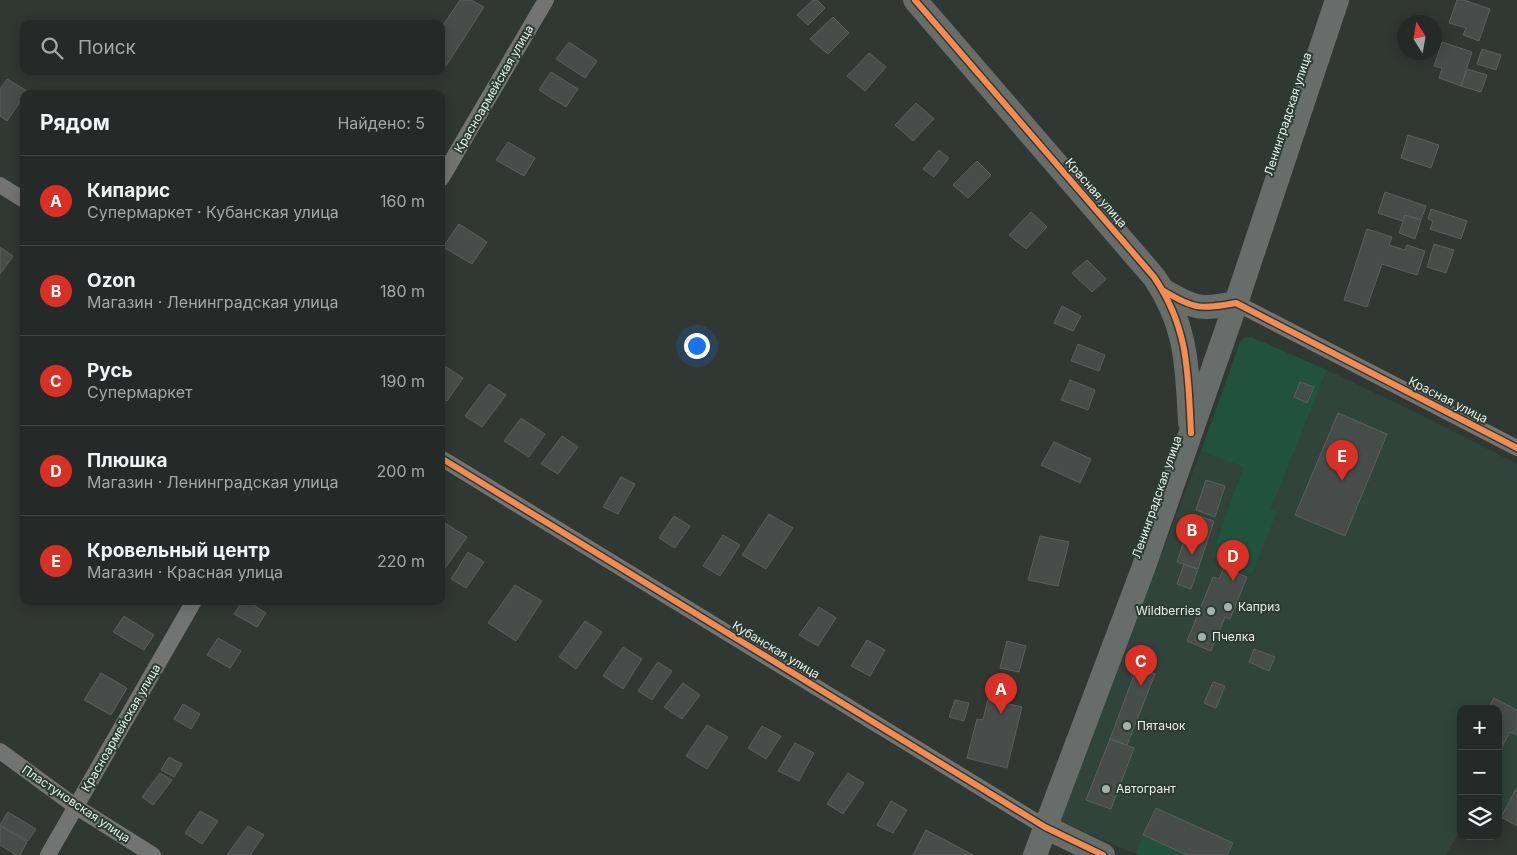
<!DOCTYPE html>
<html lang="ru">
<head>
<meta charset="utf-8">
<style>
  body { margin:0; font-family:Inter,sans-serif; background:#303633; color:#f1f3f6 }
  .controls { position:absolute; right:15px; bottom:15px; display:grid; overflow:hidden; border-radius:10px; box-shadow:0 2px 12px #0003 }
  .controls button { width:45px; height:45px; display:grid; place-items:center; padding:0; border:0; border-bottom:1px solid #414644; background:#242a27; color:#f1f3f6; font:25px sans-serif }
  .compass { position:absolute; left:1397px; top:15px; width:45px; height:45px; border-radius:50%; background:#242a27; box-shadow:0 2px 12px #0003; rotate:349deg }
  .you { position:absolute; left:696px; top:345px; width:18px; height:18px; margin:-12px; border:4px solid #fff; border-radius:50%; background:#1a73e8; box-shadow:0 0 0 8px #1a73e833 }
  .badge { display:grid; place-items:center; width:32px; height:32px; border-radius:50%; background:#d93025; color:#fff; font-size:16px; font-weight:700 }
  .pin { position:absolute; translate:-50% -41px; filter:drop-shadow(0 1px 2px #0008) }
  .pin::after { content:''; position:absolute; top:26px; width:18px; height:15px; background:inherit; clip-path:polygon(0 0,100% 0,50% 100%) }
  .list { margin:0; padding:0; list-style:none }
  h2 { display:flex; justify-content:space-between; align-items:center; height:65px; margin:0; padding:0 20px; font-size:21px }
  h2 small { font-size:16px; font-weight:400; color:#a3a7a7 }
  .list li { display:grid; grid-template-columns:32px 1fr auto; gap:15px; align-items:center; box-sizing:border-box; height:90px; padding:0 20px; border-top:1px solid #414644 }
  .list b { display:block; font-size:19px; white-space:nowrap }
  .list p { margin:0; font-size:16px; white-space:nowrap; color:#a3a7a7 }
  .list em { font-size:16px; font-style:normal; color:#a3a7a7 }
  .icon { flex:none; width:28px; height:28px; fill:none; stroke:currentColor; stroke-width:2; stroke-linecap:round; stroke-linejoin:round }
  .map { position:relative; flex:none; width:1517px; height:855px; overflow:hidden }
  .search { position:absolute; background:#242a27; box-shadow:0 2px 12px #0003; left:20px; top:20px; width:425px; height:55px; display:flex; align-items:center; gap:12px; box-sizing:border-box; padding:0 18px; border-radius:10px; color:#a3a7a7; font-size:19px }
  .panel { position:absolute; background:#242a27; box-shadow:0 2px 12px #0003; left:20px; top:90px; width:425px; height:515px; border-radius:10px }
  .map>svg:first-child { display:block }
  .built { fill:#30443b }
  .green { fill:#21523e }
  .building { fill:#464d4a; stroke:#5a615d }
  .lines { fill:none; stroke-linecap:round; stroke-linejoin:round }
  .street { stroke:#717472; stroke-width:16 }
  .secondary { stroke:#676d6b; stroke-width:24 }
  .cycleway-casing { stroke:#2c3b34; stroke-width:9 }
  .cycleway { stroke:#f68b52; stroke-width:6 }
  .poi-dot { fill:#a7b0ab; stroke:#2c3b34; stroke-width:2 }
  .labels { text-anchor:middle; stroke-width:4; stroke-linejoin:round; paint-order:stroke }
  .street-label { font-size:12px; fill:#e7f0eb; stroke:#2c3b34 }
  .poi-label { font-size:12px; fill:#e7f0eb; stroke:#2c3b34; text-anchor:start }
</style>
</head>
<body>
<div class="map">
<svg width="1517" height="855" viewBox="0 0 1517 855">
  <rect width="100%" height="100%" fill="#303834"/>
  <path class="built" d="M 1327,370 L 1417,413 L 1517,464 L 1517,826 L 1498,816 L 1498,709 L 1461,709 L 1461,829 L 1446,855 L 1187,855 L 1143,835 L 1136,854 L 1059,821 L 1201,451 L 1243,467 L 1211,557 L 1277,512 L 1271,509 Z"/>
  <path class="green" d="M 1251,337 L 1327,370 L 1271,509 L 1277,512 L 1252,574 L 1211,557 L 1243,467 L 1201,451 L 1240,342 L 1244,338 Z
    M 1143,835 L 1187,855 L 1139,855 L 1136,854 Z"/>
  <path class="building" d="M 460,0 L 471,0 L 484,7 L 446,66 L 441,63 L 441,28 Z
    M 813,0 L 817,0 L 825,8 L 808,25 L 797,15 Z
    M 1457,0 L 1464,0 L 1490,9 L 1479,41 L 1463,35 L 1466,28 L 1449,23 Z
    M 833,17 L 849,33 L 828,54 L 810,39 Z
    M 569,42 L 597,61 L 585,78 L 556,59 Z
    M 1442,42 L 1472,52 L 1461,86 L 1439,78 L 1442,68 L 1434,66 Z
    M 1482,49 L 1501,55 L 1496,70 L 1477,64 Z
    M 869,53 L 886,67 L 865,91 L 847,76 Z
    M 1467,69 L 1487,75 L 1481,92 L 1461,86 Z
    M 551,72 L 578,89 L 566,107 L 539,90 Z
    M 7,79 L 27,91 L 7,121 L 0,116 L 0,89 Z
    M 916,103 L 934,119 L 913,141 L 895,125 Z
    M 1408,135 L 1439,145 L 1431,168 L 1401,158 Z
    M 508,142 L 535,158 L 524,176 L 496,160 Z
    M 939,150 L 949,158 L 934,177 L 923,169 Z
    M 977,161 L 991,175 L 968,198 L 953,185 Z
    M 1385,192 L 1426,206 L 1421,220 L 1405,215 L 1402,221 L 1378,213 Z
    M 1431,209 L 1467,221 L 1461,239 L 1430,229 L 1433,221 L 1428,219 Z
    M 1031,212 L 1047,227 L 1026,249 L 1009,235 Z
    M 1405,215 L 1421,220 L 1415,239 L 1399,233 Z
    M 459,224 L 487,242 L 472,264 L 443,247 Z
    M 1367,229 L 1392,237 L 1389,245 L 1405,250 L 1407,245 L 1425,251 L 1417,275 L 1382,264 L 1367,307 L 1344,300 Z
    M 1434,244 L 1454,250 L 1446,273 L 1427,267 Z
    M 0,247 L 13,256 L 0,274 Z
    M 1087,260 L 1106,279 L 1092,292 L 1072,273 Z
    M 1062,306 L 1081,316 L 1073,331 L 1054,323 Z
    M 1078,344 L 1105,355 L 1099,371 L 1071,361 Z
    M 443,365 L 463,378 L 447,401 L 441,398 L 441,368 Z
    M 1070,380 L 1095,390 L 1088,410 L 1061,400 Z
    M 1300,382 L 1314,387 L 1307,403 L 1294,397 Z
    M 489,384 L 506,395 L 482,427 L 465,416 Z
    M 1338,413 L 1387,434 L 1345,536 L 1295,515 Z
    M 521,418 L 545,434 L 529,457 L 504,441 Z
    M 562,436 L 578,447 L 558,474 L 541,464 Z
    M 1054,442 L 1091,459 L 1080,483 L 1041,465 Z
    M 621,477 L 635,484 L 618,514 L 603,507 Z
    M 1206,480 L 1225,486 L 1215,517 L 1196,510 Z
    M 769,514 L 793,528 L 766,569 L 742,555 Z
    M 1193,514 L 1214,521 L 1198,569 L 1177,562 Z
    M 674,516 L 690,526 L 675,548 L 659,538 Z
    M 445,523 L 467,537 L 441,574 L 441,528 Z
    M 723,535 L 740,545 L 720,576 L 703,566 Z
    M 1040,536 L 1069,542 L 1058,586 L 1028,580 Z
    M 468,552 L 484,562 L 466,588 L 451,579 Z
    M 1184,564 L 1198,569 L 1191,589 L 1177,584 Z
    M 1224,568 L 1247,577 L 1230,619 L 1225,617 L 1211,651 L 1187,641 L 1213,577 L 1219,579 Z
    M 515,585 L 542,601 L 516,641 L 488,623 Z
    M 243,601 L 247,601 L 266,613 L 257,627 L 234,614 Z
    M 819,607 L 836,618 L 818,646 L 799,635 Z
    M 124,616 L 154,635 L 144,650 L 113,632 Z
    M 585,621 L 602,632 L 576,669 L 559,657 Z
    M 218,638 L 241,651 L 230,668 L 207,655 Z
    M 867,640 L 885,650 L 870,676 L 851,666 Z
    M 1007,641 L 1026,646 L 1019,672 L 1000,668 Z
    M 623,647 L 642,659 L 623,689 L 603,676 Z
    M 1254,649 L 1275,657 L 1269,671 L 1249,662 Z
    M 658,662 L 672,671 L 652,700 L 638,691 Z
    M 1137,667 L 1155,674 L 1127,745 L 1110,739 Z
    M 101,673 L 127,688 L 111,715 L 84,700 Z
    M 1213,682 L 1225,686 L 1216,708 L 1204,703 Z
    M 683,683 L 700,695 L 682,719 L 664,707 Z
    M 1494,698 L 1517,710 L 1517,735 L 1510,732 L 1498,754 L 1498,709 L 1488,709 Z
    M 988,699 L 1022,707 L 1007,768 L 967,758 L 977,719 L 983,720 Z
    M 955,700 L 969,703 L 964,721 L 949,717 Z
    M 183,704 L 200,714 L 191,729 L 174,719 Z
    M 707,725 L 728,737 L 707,769 L 686,756 Z
    M 762,726 L 781,736 L 766,759 L 748,748 Z
    M 1110,739 L 1134,748 L 1111,809 L 1086,800 Z
    M 795,743 L 814,753 L 799,781 L 778,771 Z
    M 169,757 L 182,764 L 174,777 L 161,770 Z
    M 160,773 L 172,780 L 153,805 L 142,797 Z
    M 848,773 L 864,783 L 843,814 L 827,804 Z
    M 1517,787 L 1517,826 L 1501,817 Z
    M 891,801 L 907,810 L 893,833 L 877,825 Z
    M 1156,808 L 1233,843 L 1227,855 L 1187,855 L 1143,835 Z
    M 200,811 L 218,821 L 202,844 L 185,833 Z
    M 8,812 L 36,829 L 28,841 L 0,825 Z
    M 0,826 L 27,842 L 20,855 L 16,855 L 0,845 Z
    M 248,826 L 264,835 L 250,855 L 227,855 Z
    M 926,830 L 973,855 L 913,855 Z"/>
  <g class="lines">
    <path class="street" d="M 441,179 L 546,0
      M 0,185 L 24,200
      M 1236,303 L 1517,448
      M 441,458 L 1045,827
      M 0,751 L 75,806 L 153,855
      M 48,855 L 194,601"/>
    <path class="secondary" d="M 915,0 L 1154,277 C 1187,325 1187,366 1190,422
      M 1164,291 C 1195,309 1201,310 1236,303
      M 1045,827 L 1103,855
      M 1035,855 L 1143,569 L 1236,303 L 1337,0"/>
    <defs>
      <path id="cycleway" d="M 915,0 L 1154,277 C 1189,328 1188,374 1191,433
        M 1164,291 C 1195,310 1201,309 1236,303 L 1517,448
        M 441,458 L 1045,827 L 1103,855"/>
    </defs>
    <use href="#cycleway" class="cycleway-casing"/>
    <use href="#cycleway" class="cycleway"/>
  </g>
  <g class="poi-dot">
    <circle cx="1228" cy="607" r="5"/>
    <circle cx="1211" cy="611" r="5"/>
    <circle cx="1202" cy="637" r="5"/>
    <circle cx="1127" cy="726" r="5"/>
    <circle cx="1106" cy="789" r="5"/>
  </g>
  <g class="labels">
    <g class="street-label">
      <text transform="translate(494 89) rotate(-60)" y="4">Красноармейская улица</text>
      <text transform="translate(1288 114) rotate(-72)" y="4">Ленинградская улица</text>
      <text transform="translate(1096 193) rotate(49)" y="4">Красная улица</text>
      <text transform="translate(1448 400) rotate(27)" y="4">Красная улица</text>
      <text transform="translate(1157 497) rotate(-71)" y="4">Ленинградская улица</text>
      <text transform="translate(776 650) rotate(31)" y="4">Кубанская улица</text>
      <text transform="translate(121 728) rotate(-60)" y="4">Красноармейская улица</text>
      <text transform="translate(76 804) rotate(34)" y="4">Пластуновская улица</text>
    </g>
    <g class="poi-label">
      <text x="1238" y="611">Каприз</text>
      <text x="1201" y="615" text-anchor="end">Wildberries</text>
      <text x="1212" y="641">Пчелка</text>
      <text x="1137" y="730">Пятачок</text>
      <text x="1116" y="793">Автогрант</text>
    </g>
  </g>
</svg>
<div class="controls">
<button>+</button>
<button>−</button>
<button><svg class="icon" aria-label="layers" viewBox="0 0 24 24"><path d="M12 4l9 5-9 5-9-5zM3 14l9 5 9-5"/></svg></button>
</div>
<svg class="compass" viewBox="-18 -18 36 36"><path d="M0-13l5 13h-10z" fill="#e53935"/><path d="M0 13l5-13h-10z" fill="#a3a7a7"/></svg>
<div class="you"></div>
<div class="pin badge" style="left:1001px;top:714px">A</div>
<div class="pin badge" style="left:1192px;top:555px">B</div>
<div class="pin badge" style="left:1141px;top:686px">C</div>
<div class="pin badge" style="left:1233px;top:581px">D</div>
<div class="pin badge" style="left:1342px;top:481px">E</div>
<div class="search"><svg class="icon" aria-label="search" viewBox="0 0 24 24"><circle cx="10" cy="10" r="6"/><path d="M15 15l6 6"/></svg>Поиск</div>
<section class="panel">
<h2>Рядом<small>Найдено: 5</small></h2>
<ul class="list">
<li><span class="badge">A</span><div><b>Кипарис</b><p>Супермаркет · Кубанская улица</p></div><em>160 m</em></li>
<li><span class="badge">B</span><div><b>Ozon</b><p>Магазин · Ленинградская улица</p></div><em>180 m</em></li>
<li><span class="badge">C</span><div><b>Русь</b><p>Супермаркет</p></div><em>190 m</em></li>
<li><span class="badge">D</span><div><b>Плюшка</b><p>Магазин · Ленинградская улица</p></div><em>200 m</em></li>
<li><span class="badge">E</span><div><b>Кровельный центр</b><p>Магазин · Красная улица</p></div><em>220 m</em></li>
</ul>
</section>
</div>
</body>
</html>
